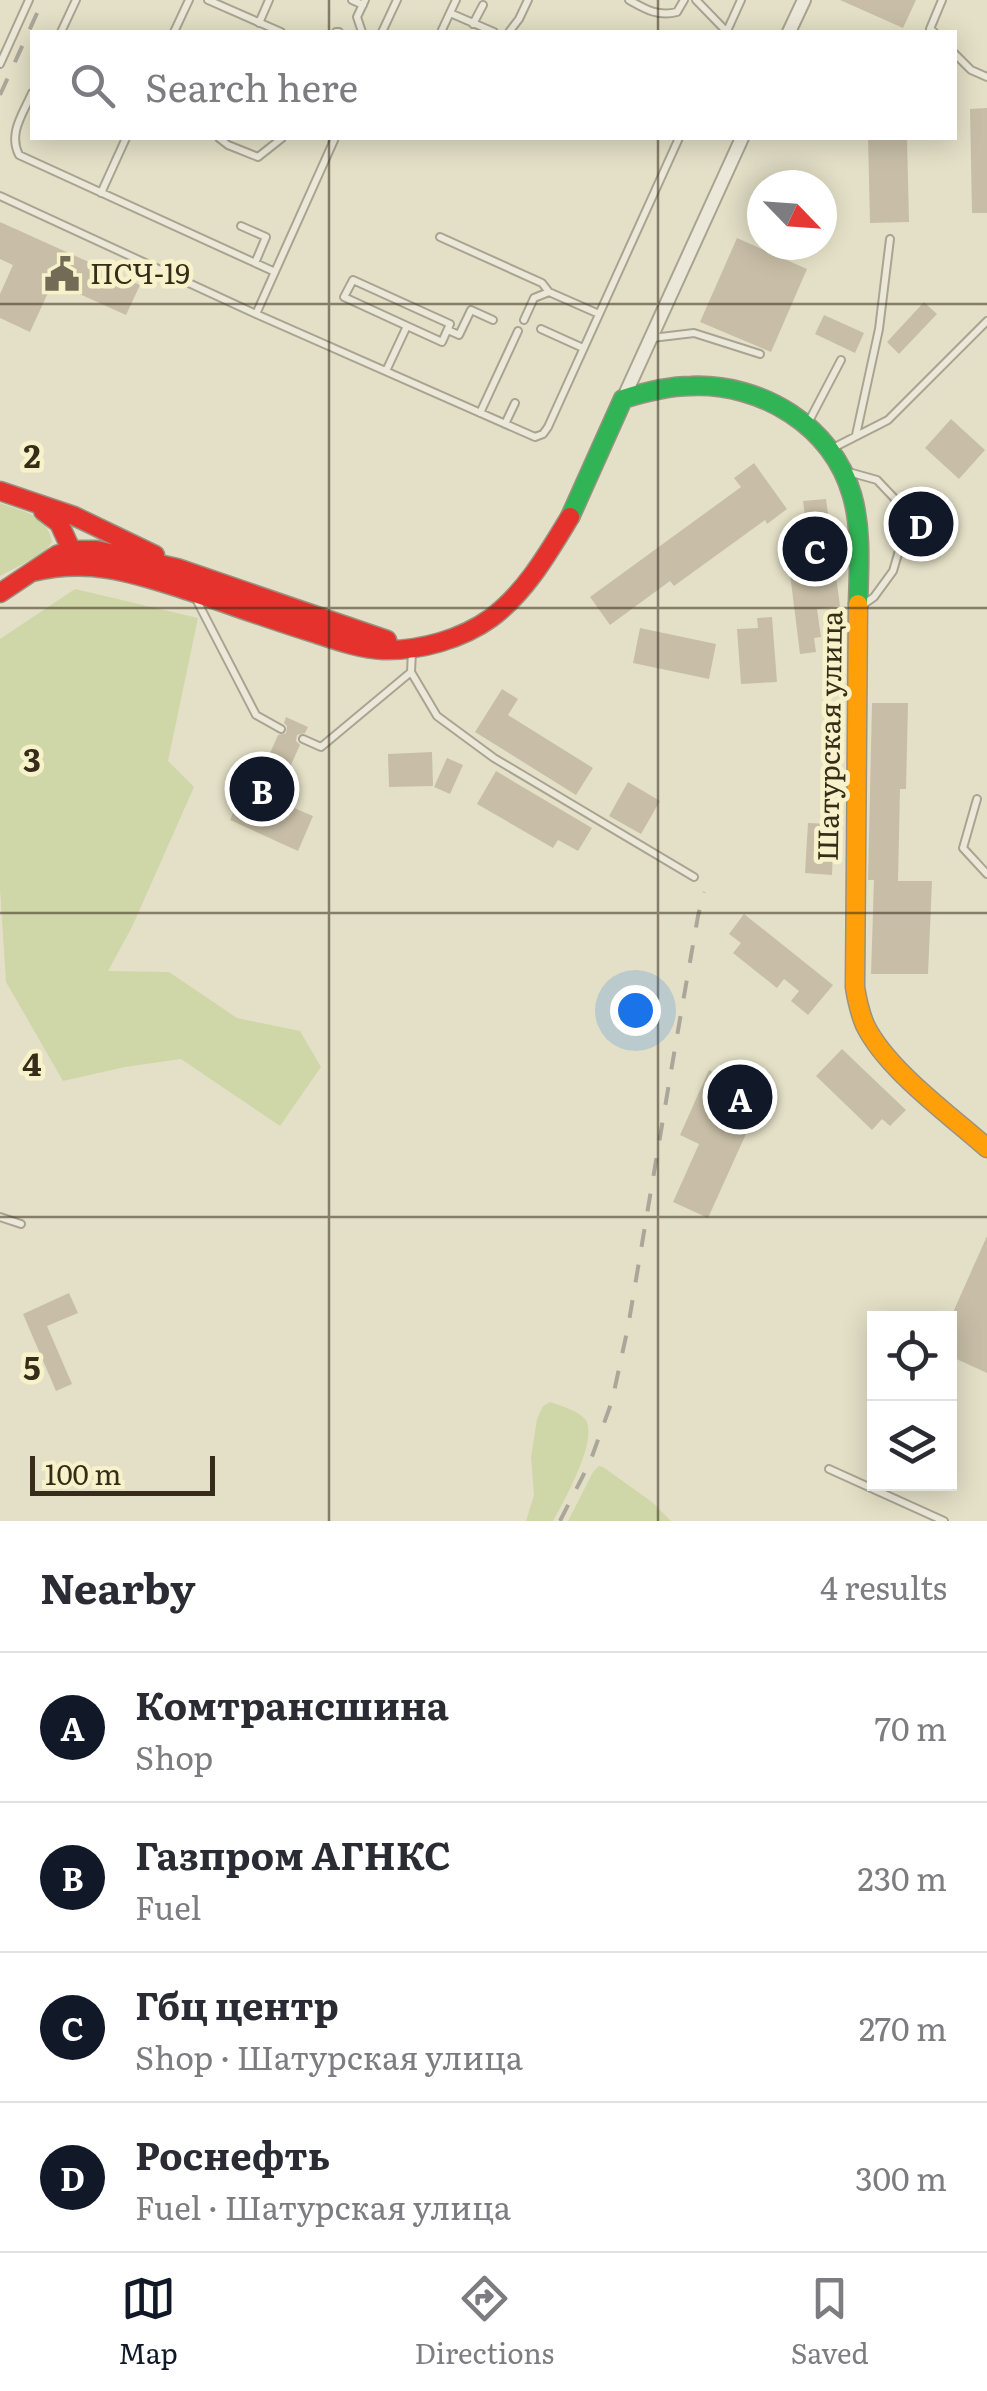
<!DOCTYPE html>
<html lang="en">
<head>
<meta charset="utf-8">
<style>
  body { margin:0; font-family:Literata,serif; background:#f7f7f7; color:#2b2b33 }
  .controls { position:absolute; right:30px; bottom:30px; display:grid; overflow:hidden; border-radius:0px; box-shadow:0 5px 25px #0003 }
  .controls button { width:90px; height:90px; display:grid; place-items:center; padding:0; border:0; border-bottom:2px solid #e1e1e2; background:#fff; color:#2b2b33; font:50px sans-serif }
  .compass { position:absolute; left:747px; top:170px; width:90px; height:90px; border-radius:50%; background:#fff; box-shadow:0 5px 25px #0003; rotate:115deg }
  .scale { position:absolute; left:30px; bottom:25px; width:185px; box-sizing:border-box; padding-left:10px; border:5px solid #362c19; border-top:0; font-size:28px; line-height:35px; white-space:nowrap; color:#362c19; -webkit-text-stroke:8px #f8f2ca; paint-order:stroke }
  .you { position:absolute; left:635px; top:1010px; width:35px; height:35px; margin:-25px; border:8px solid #fff; border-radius:50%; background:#1a73e8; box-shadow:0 0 0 15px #1a73e833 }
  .badge { display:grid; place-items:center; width:65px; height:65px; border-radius:50%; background:#111827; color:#fff; font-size:32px; font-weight:700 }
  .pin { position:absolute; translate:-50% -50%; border:5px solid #fff; box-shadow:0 2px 10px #0006 }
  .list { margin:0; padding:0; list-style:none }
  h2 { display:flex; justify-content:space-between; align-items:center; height:130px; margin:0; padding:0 40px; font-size:42px }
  h2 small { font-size:32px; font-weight:400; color:#7c7c81 }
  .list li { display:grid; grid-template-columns:65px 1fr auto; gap:30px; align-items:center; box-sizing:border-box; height:150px; padding:0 40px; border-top:2px solid #e1e1e2 }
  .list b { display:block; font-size:38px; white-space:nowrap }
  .list p { margin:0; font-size:32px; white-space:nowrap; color:#7c7c81 }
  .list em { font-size:32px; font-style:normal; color:#7c7c81 }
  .icon { flex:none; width:55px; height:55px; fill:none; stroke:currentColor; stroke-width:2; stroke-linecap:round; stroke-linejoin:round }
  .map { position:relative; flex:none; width:987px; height:1521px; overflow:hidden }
  .search { position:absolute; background:#fff; box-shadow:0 5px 25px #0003; left:30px; right:30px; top:30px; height:110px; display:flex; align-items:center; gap:25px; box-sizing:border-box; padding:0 35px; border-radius:0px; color:#7c7c81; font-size:38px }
  .sheet { height:730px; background:#fff }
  nav { display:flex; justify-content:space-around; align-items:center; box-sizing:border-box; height:140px; border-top:2px solid #e1e1e2; background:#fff; font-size:28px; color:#7c7c81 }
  nav a { display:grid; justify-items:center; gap:5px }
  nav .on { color:#111827 }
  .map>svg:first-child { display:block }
  .green { fill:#cfd7a8 }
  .building { fill:#c8bea7 }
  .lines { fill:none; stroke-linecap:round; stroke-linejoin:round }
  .lane-casing { stroke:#a8a491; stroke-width:10 }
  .street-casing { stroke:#a8a491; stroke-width:16 }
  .fast-casing { stroke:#989281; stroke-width:21 }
  .slow-casing { stroke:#989281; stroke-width:21 }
  .jam-casing { stroke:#989281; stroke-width:21 }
  .lane { stroke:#ece8d9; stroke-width:6 }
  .street { stroke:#ece8d9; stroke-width:12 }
  .fast { stroke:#30b455; stroke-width:18 }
  .slow { stroke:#ff9f0a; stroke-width:18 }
  .jam { stroke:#e5322d; stroke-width:18 }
  .rail { stroke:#aaa79a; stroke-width:4; stroke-dasharray:18 18; stroke-linecap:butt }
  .grid { fill:none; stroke:#362c19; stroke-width:2.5; stroke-opacity:0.55 }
  .labels { text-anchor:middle; stroke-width:9; stroke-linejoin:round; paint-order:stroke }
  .poi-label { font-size:28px; fill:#362c19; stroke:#f8f2ca; text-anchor:start }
  .street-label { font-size:28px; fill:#362c19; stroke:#f8f2ca }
  .grid-label { font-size:32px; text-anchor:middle; font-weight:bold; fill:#362c19; stroke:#f8f2ca; stroke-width:9; stroke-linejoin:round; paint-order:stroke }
</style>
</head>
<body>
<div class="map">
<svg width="987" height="1521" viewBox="0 0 987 1521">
  <rect width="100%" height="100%" fill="#e4e0c7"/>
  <path class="green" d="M 0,503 C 24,512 47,514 52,542 L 44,553 L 0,576 Z
    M 75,589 L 198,618 L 168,761 L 194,787 L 132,927 L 108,971 L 169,972 L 237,1018 L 300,1031 L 321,1067 L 280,1126 L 181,1059 L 125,1067 L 63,1081 L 6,982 L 0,889 L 0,639 Z
    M 550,1402 C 561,1406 577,1410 585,1419 C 600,1437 563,1503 553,1521 L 526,1521 L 534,1495 L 531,1457 L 537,1419 L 543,1406 Z
    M 599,1466 L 603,1467 L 652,1502 L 671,1521 L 568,1521 L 593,1472 Z"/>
  <path class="building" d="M 840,0 L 916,0 L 903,28 Z
    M 987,108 L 987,213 L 972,213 L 970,109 Z
    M 868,138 L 907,138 L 909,222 L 870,223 Z
    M 0,222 L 140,285 L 126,315 L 53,282 L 30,332 L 0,318 L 0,294 L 13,265 L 0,259 Z
    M 737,238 L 807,269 L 771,352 L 700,322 Z
    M 924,302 L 937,314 L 899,354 L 887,342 Z
    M 824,315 L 864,333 L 855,353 L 815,334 Z
    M 951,419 L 985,450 L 959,479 L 925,448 Z
    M 754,463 L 787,509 L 767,524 L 765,520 L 674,586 L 670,581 L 610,625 L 590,597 L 741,487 L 734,478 Z
    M 826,499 L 840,606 L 817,609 L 821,637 L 814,638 L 816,652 L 800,654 L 788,558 L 810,555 L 803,501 Z
    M 772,617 L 777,682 L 741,684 L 737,629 L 758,628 L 757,618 Z
    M 640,628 L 716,644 L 709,679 L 633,663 Z
    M 502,689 L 518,699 L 508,715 L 593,768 L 576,795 L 475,732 Z
    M 872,703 L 908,703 L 906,789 L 900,789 L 898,881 L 932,881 L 928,974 L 871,974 L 874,880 L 868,880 Z
    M 286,717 L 308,727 L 305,733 L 297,735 L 296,741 L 300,745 L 275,800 L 313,816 L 298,851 L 230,820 L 250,774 L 259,778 L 278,735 L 286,733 L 287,726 L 284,723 Z
    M 432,752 L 433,786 L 389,787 L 388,754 Z
    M 447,758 L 463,765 L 450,794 L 434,787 Z
    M 496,771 L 592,828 L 578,851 L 558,840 L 553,848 L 477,804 Z
    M 628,782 L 660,801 L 641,834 L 609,816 Z
    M 808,823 L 834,824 L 832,875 L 805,873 Z
    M 744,914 L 833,985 L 808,1015 L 791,1001 L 799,991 L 784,979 L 777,988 L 733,953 L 741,943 L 729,934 Z
    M 842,1049 L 906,1110 L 890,1126 L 882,1119 L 872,1130 L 816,1076 Z
    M 709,1070 L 764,1094 L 708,1218 L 673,1202 L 699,1144 L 680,1135 Z
    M 987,1236 L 987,1373 L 950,1356 L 950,1319 Z
    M 69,1293 L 78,1313 L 47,1326 L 72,1384 L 56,1391 L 23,1314 Z"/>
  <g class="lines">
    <defs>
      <path id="lane" d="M 208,0 L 281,32
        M 352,0 L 363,5
        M 629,0 C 645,9 658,17 677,12 L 684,0
        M 696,0 L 727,32
        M 450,13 L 494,32
        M 259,23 L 269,0
        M 473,24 L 483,5
        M 727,31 L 741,0
        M 61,32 L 76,0
        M 174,32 L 189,0
        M 336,32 L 339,32
        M 362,32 L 357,17 L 365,0
        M 382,32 L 397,0
        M 441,32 L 456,0
        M 509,32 L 519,19 L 528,0
        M 934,32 L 930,29 L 942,0
        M 954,53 L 971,70 L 987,77
        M 0,64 L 29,0
        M 32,93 C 23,114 8,133 19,155 L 275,272
        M 219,138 L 228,145 L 258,157 L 282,138
        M 101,193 L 126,138
        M 0,196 L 256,314 L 535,437 L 543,434 L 548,427 L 679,138
        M 241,226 L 266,237 L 255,263
        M 440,237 L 542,283 L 549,292 L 599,314
        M 256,314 L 335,138
        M 524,320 L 534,298 L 549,292
        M 541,329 L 583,348
        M 448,330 L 459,335 L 471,310 L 493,320
        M 652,338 L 694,333 L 760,354
        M 386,371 L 407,326 L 442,342 L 450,324 L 353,280 L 344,297 L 407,326
        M 480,413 L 518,331
        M 808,423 L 841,360
        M 505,424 L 515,403
        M 856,435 L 879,329 L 890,239
        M 833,448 L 888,420 L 987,321
        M 845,471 L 877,480 L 895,499 L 903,537 L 893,571 L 874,597 L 860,607
        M 195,597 L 256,715 L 281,729
        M 411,672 L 437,716 L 494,758 L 694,877
        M 303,739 L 321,747 L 411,672 L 412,651
        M 977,799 L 963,848 L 987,874
        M 0,1217 L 21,1224
        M 829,1469 L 944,1521"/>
      <path id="street" d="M 789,32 L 804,0
        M 623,399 L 742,138"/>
      <path id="fast" d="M 570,517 L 623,399 C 645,392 668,386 691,386 C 762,383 832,426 852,495 C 862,530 859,568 858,604"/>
      <path id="slow" d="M 858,604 L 855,987 C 857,1000 860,1013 865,1025 C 887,1070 950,1115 987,1148"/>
      <path id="jam" d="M 0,491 L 74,516 L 155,555
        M 43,511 L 59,523 L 75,558
        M 32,572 C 87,559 128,571 180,588 C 226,603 271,620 317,634 C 338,641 361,649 383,650 C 420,651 462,639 491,618 C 526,592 548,553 570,517
        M 0,593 L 57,555 L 71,550 L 96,550 L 177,568 L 387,640"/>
    </defs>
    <use href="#lane" class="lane-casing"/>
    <use href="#street" class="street-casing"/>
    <use href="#fast" class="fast-casing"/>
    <use href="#slow" class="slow-casing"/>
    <use href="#jam" class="jam-casing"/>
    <use href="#lane" class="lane"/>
    <use href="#street" class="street"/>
    <use href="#fast" class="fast"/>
    <use href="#slow" class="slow"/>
    <use href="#jam" class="jam"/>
    <path class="rail" d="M 0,95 L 43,0
      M 560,1521 L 590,1462 L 612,1401 L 628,1327 L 676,1042 L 698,916 L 704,892"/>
  </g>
  <path class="grid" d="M 329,0 L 329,32M 658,0 L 658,32M 329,138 L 329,1521M 658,138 L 658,1521M 0,304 L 987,304M 0,608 L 987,608M 0,913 L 987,913M 0,1217 L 987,1217"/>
  <defs>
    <symbol id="civic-bare" viewBox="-9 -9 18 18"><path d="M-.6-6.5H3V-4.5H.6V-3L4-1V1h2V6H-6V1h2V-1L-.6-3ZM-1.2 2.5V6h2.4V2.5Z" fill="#736b56" stroke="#f8f2ca" stroke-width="2.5" paint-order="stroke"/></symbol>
  </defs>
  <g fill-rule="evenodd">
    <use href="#civic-bare" x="37" y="249" width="50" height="50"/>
  </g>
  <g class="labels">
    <g class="poi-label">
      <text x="90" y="284">ПСЧ-19</text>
    </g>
    <g class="street-label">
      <text transform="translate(830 736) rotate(-89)" y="10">Шатурская улица</text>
    </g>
  </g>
  <g class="grid-label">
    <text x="32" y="468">2</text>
    <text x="32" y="772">3</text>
    <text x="32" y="1076">4</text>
    <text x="32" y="1380">5</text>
  </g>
</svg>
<div class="controls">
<button><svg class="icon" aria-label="locate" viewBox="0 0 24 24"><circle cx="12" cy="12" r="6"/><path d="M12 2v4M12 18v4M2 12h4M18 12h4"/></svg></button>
<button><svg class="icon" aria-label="layers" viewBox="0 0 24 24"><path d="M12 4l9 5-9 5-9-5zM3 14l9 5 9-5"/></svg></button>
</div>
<svg class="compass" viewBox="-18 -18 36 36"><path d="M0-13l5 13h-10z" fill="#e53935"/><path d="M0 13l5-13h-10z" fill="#7c7c81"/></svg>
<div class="scale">100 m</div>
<div class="you"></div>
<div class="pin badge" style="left:740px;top:1097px">A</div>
<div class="pin badge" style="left:262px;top:789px">B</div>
<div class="pin badge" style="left:815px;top:549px">C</div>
<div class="pin badge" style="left:921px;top:524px">D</div>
<div class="search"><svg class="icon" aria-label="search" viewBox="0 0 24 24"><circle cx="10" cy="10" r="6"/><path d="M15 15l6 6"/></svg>Search here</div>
</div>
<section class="sheet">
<h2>Nearby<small>4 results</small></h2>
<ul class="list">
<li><span class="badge">A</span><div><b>Комтрансшина</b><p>Shop</p></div><em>70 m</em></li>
<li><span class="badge">B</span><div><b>Газпром АГНКС</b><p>Fuel</p></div><em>230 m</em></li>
<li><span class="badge">C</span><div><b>Гбц центр</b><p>Shop · Шатурская улица</p></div><em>270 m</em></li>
<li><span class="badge">D</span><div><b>Роснефть</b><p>Fuel · Шатурская улица</p></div><em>300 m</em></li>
</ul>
</section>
<nav>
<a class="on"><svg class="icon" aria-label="map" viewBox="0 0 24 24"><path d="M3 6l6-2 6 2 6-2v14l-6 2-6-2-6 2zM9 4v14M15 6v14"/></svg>Map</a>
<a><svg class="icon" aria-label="directions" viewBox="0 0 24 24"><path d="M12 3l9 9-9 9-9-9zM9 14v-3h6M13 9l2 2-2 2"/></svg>Directions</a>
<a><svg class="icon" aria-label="saved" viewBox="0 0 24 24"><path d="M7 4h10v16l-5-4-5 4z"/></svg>Saved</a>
</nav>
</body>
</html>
